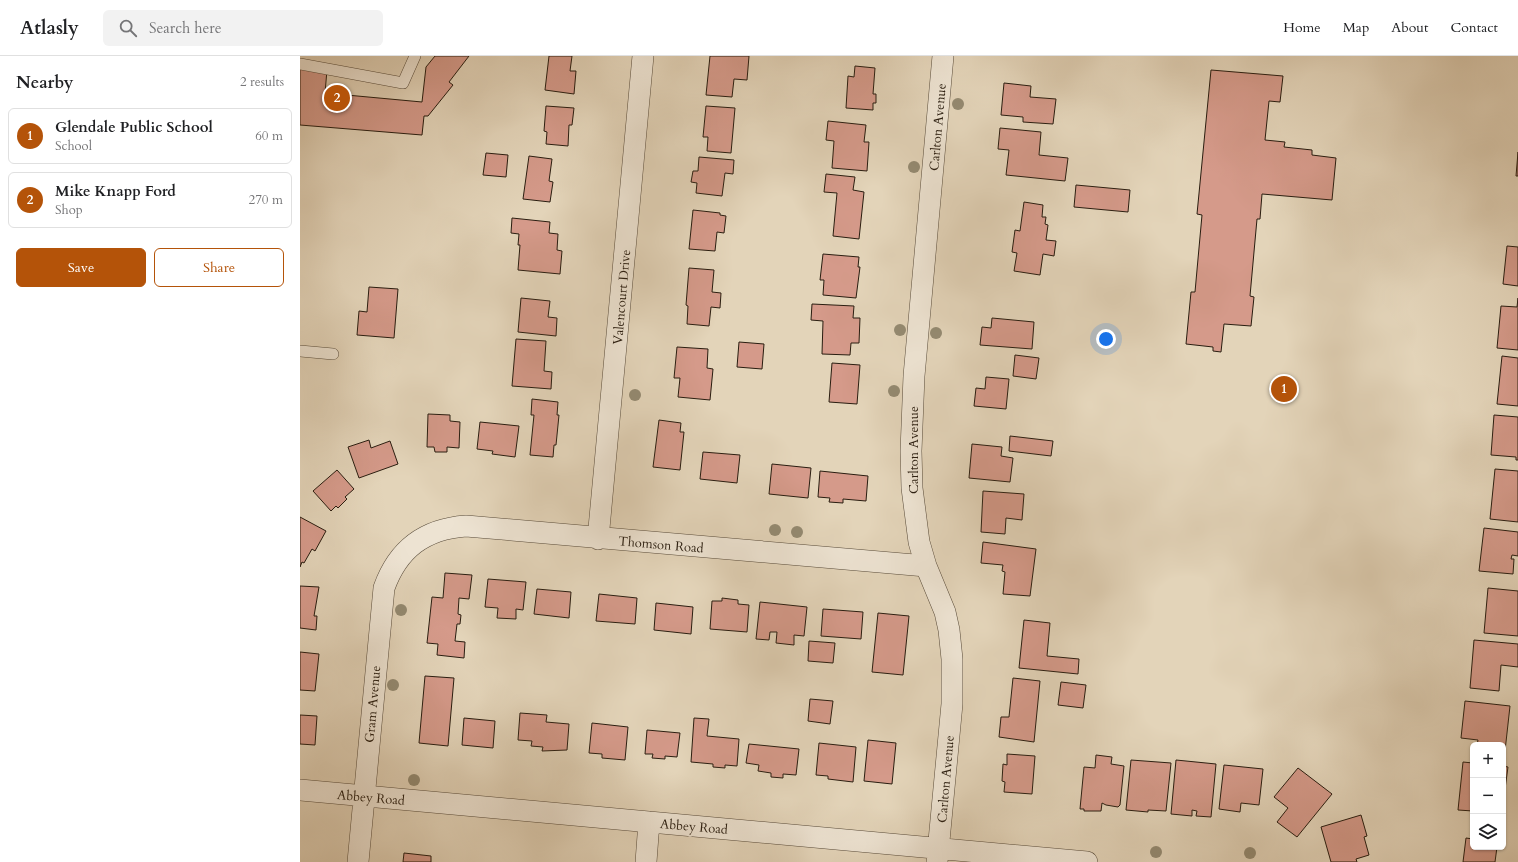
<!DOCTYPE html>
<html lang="en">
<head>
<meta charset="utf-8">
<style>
  body { margin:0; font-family:Cardo,serif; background:#f2f2f2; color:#202124 }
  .controls { position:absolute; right:12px; bottom:12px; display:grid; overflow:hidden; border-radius:6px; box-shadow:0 1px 3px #0004 }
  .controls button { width:36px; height:36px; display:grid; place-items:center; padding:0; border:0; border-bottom:1px solid #e0e0e0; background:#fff; color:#202124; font:20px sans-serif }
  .you { position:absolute; left:806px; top:283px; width:14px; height:14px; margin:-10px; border:3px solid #fff; border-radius:50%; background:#1a73e8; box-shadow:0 0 0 6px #1a73e833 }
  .badge { display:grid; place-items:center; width:26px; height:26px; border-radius:50%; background:#b45309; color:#fff; font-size:13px; font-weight:700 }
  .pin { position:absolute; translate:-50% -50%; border:2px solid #fff; box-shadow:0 1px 4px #0006 }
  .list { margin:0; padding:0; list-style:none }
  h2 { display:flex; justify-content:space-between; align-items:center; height:52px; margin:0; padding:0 16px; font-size:17px }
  h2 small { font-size:13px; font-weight:400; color:#757577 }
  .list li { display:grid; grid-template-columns:26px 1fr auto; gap:12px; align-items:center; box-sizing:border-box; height:56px; margin:0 8px 8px; padding:0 8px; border:1px solid #e0e0e0; border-radius:6px }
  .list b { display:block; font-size:15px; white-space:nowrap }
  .list p { margin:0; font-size:13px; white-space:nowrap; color:#757577 }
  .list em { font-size:13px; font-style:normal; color:#757577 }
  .actions { display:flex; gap:8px; padding:12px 16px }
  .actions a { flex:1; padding:9px 0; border:1px solid #b45309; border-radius:6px; text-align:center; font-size:14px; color:#b45309 }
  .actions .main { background:#b45309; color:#fff }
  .icon { flex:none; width:22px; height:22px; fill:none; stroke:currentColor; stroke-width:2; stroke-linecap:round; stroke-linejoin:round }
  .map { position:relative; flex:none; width:1218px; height:806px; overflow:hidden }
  header { display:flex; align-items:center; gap:24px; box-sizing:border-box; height:56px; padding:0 20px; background:#fff; border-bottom:1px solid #e0e0e0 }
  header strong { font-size:19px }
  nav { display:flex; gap:22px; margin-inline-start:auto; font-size:14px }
  .search { width:280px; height:36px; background:#f2f2f2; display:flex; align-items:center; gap:10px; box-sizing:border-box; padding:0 14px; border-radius:6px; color:#757577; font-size:15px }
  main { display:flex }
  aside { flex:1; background:#fff }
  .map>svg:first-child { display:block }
  .building { fill:#d59a8a; stroke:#291d10 }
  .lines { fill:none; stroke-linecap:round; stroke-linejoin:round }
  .service-casing { stroke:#584b3a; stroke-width:12 }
  .minor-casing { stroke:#584b3a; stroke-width:22 }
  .service { stroke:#ede3d2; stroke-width:11 }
  .minor { stroke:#ede3d2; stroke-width:21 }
  .tree { fill:#948a71 }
  .labels { text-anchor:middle; stroke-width:4; stroke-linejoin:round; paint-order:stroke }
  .street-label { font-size:13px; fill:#291d10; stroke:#ede3d2 }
</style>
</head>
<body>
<header>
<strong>Atlasly</strong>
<div class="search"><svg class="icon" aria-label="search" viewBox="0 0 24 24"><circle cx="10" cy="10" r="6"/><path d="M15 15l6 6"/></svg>Search here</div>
<nav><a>Home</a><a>Map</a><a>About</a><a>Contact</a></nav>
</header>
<main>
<aside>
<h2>Nearby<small>2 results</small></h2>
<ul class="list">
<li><span class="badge">1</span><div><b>Glendale Public School</b><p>School</p></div><em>60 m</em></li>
<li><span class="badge">2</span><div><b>Mike Knapp Ford</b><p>Shop</p></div><em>270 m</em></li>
</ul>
<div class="actions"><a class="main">Save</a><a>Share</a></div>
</aside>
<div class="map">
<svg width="1218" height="806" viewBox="0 0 1218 806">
  <rect width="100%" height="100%" fill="#e3d4b9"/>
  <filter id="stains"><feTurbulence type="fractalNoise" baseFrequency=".005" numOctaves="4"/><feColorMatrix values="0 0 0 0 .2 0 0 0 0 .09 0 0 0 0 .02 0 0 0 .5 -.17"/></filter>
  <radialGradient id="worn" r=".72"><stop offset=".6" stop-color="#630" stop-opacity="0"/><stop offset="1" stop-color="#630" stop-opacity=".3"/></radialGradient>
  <path class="building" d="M 135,0 L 169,0 L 149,26 L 153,29 L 128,60 L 124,60 L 122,79 L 0,69 L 0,11 L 27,14 L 25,37 L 122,46 L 126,11 Z
    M 249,0 L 272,0 L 270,15 L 276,15 L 274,38 L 245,34 Z
    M 410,0 L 449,0 L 447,24 L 434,23 L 432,41 L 406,39 Z
    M 555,10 L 575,12 L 573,38 L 576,38 L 576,47 L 573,47 L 573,54 L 546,52 L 548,20 L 554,21 Z
    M 911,14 L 983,20 L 980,46 L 969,45 L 965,84 L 985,86 L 984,91 L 1012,94 L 1012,99 L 1036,102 L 1032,144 L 962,138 L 960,163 L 957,163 L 950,240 L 954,241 L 951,270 L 924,268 L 921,296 L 913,295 L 913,291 L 886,288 L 891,236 L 895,236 L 902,159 L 897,158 Z
    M 704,27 L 731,30 L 730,41 L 756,43 L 753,68 L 723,66 L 723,61 L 701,59 Z
    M 246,50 L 274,52 L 272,69 L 269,69 L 268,90 L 246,88 L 247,76 L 244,75 Z
    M 406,50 L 435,52 L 431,97 L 407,95 L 408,81 L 403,81 Z
    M 528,65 L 566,69 L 564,86 L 569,86 L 567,115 L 532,112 L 534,85 L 526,84 Z
    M 700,72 L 741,76 L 739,99 L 768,102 L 765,125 L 706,119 L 709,94 L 698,93 Z
    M 1218,96 L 1218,120 L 1216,120 Z
    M 186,97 L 208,99 L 206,121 L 183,119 Z
    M 229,100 L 252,103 L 249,125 L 253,126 L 250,146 L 223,143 Z
    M 399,101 L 434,104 L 433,118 L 425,117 L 422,140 L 396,137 L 397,127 L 391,126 L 393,115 L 398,115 Z
    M 526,118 L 555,121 L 553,134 L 564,136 L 559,183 L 533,180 L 537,137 L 524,136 Z
    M 776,129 L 830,134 L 828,156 L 774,151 Z
    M 724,146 L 743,149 L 742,161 L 746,161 L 745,168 L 748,169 L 746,184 L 756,185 L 754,200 L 743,198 L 740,219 L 714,215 L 717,197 L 712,196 L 715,174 L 720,175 Z
    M 393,154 L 420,157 L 420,159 L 426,160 L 424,177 L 417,176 L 415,195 L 389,193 Z
    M 212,162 L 250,166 L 249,177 L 258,178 L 257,194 L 262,195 L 260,218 L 218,214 L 220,189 L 218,189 L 219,178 L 211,177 Z
    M 1207,190 L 1218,191 L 1218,230 L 1203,228 Z
    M 523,198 L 559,201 L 558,211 L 560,211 L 556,242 L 523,239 L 524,224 L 520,224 Z
    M 389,212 L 414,214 L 412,236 L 421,237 L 420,252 L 411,251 L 409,270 L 387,268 L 388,250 L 386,249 Z
    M 69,231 L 98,233 L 94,282 L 57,279 L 59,255 L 67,256 Z
    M 221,242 L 250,245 L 248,261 L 257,262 L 256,280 L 218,276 Z
    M 1218,242 L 1218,294 L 1197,292 L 1201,250 L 1217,251 Z
    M 512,248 L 554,250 L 553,262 L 560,262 L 559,287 L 551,287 L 550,299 L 522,298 L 523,265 L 511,264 Z
    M 692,262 L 734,266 L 732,293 L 680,289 L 682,271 L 691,272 Z
    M 216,283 L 246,285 L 244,315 L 252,316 L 251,333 L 212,330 Z
    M 439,286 L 464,288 L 462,313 L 437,311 Z
    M 377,291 L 408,293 L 407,312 L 413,313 L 410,344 L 378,341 L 380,322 L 374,322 Z
    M 715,299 L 739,302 L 736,323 L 713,320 Z
    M 1202,300 L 1218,302 L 1218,350 L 1197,348 Z
    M 532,307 L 560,309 L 557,348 L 529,346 Z
    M 686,321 L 709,323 L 706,353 L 674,350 L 676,332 L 685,333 Z
    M 232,343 L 258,346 L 257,359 L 259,359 L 256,389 L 254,389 L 253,401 L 230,399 L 234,359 L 231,359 Z
    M 128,358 L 150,359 L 150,365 L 160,366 L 159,392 L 147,391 L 147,396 L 135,396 L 134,391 L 127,391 Z
    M 1194,359 L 1218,361 L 1218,404 L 1216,404 L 1216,401 L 1191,399 Z
    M 359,364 L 381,367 L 380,376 L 384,376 L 380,414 L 353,411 Z
    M 180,366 L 219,370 L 215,401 L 192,398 L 193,395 L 177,393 Z
    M 710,380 L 753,385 L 751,400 L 709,395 Z
    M 69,384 L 71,392 L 90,385 L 98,408 L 59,422 L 48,391 Z
    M 672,388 L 702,391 L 701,400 L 713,402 L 710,426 L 669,422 Z
    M 403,396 L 440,399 L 437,427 L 400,423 Z
    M 472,408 L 511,412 L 508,442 L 469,438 Z
    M 1195,413 L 1218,415 L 1218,466 L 1190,463 Z
    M 37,414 L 54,433 L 45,441 L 47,443 L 38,452 L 36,450 L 31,455 L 13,435 Z
    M 520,415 L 568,420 L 566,445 L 543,443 L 543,447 L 529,446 L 530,442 L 518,441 Z
    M 683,435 L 724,438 L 722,464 L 706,462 L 705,478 L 681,476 Z
    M 0,461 L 26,475 L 15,495 L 12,493 L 4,507 L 2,506 L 0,511 Z
    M 1184,472 L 1218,476 L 1218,500 L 1212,499 L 1211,503 L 1214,503 L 1213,518 L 1179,515 Z
    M 683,486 L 736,493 L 730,540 L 703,538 L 705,516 L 702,515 L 703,509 L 681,507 Z
    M 145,517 L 172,519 L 169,543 L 159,542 L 158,558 L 161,559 L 160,568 L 157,568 L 155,585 L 165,586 L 164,602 L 137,599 L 138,588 L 127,587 L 132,541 L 143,542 Z
    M 188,523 L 226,526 L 223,554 L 216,553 L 216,563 L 197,562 L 198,552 L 185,551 Z
    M 0,530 L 19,531 L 14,560 L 17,560 L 16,574 L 0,572 Z
    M 1188,532 L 1218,535 L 1218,580 L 1184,577 Z
    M 237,533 L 271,536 L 269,562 L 234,558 Z
    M 299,538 L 337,542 L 335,568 L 296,565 Z
    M 422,542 L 438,544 L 438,548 L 449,549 L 447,576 L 410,573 L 412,545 L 422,545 Z
    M 460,546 L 507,551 L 504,580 L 494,579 L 494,589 L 476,587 L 477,576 L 470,576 L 469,584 L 456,583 Z
    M 356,547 L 393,551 L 391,578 L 354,574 Z
    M 523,553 L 563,556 L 561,583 L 521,580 Z
    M 578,557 L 609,560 L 603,619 L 572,616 Z
    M 724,564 L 750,567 L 747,600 L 779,603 L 778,618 L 719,612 Z
    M 1174,584 L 1218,588 L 1218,611 L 1201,609 L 1199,635 L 1170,632 Z
    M 509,585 L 535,587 L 533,607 L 508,605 Z
    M 0,596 L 19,598 L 15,635 L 0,634 Z
    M 125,620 L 154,622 L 148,690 L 119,687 Z
    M 713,622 L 740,625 L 734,686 L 699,681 L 701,661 L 709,661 Z
    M 761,626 L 786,629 L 783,652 L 758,649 Z
    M 510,643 L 533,645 L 530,668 L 508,665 Z
    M 1165,645 L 1210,650 L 1205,695 L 1203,695 L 1203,689 L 1177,689 L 1178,684 L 1161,682 Z
    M 220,657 L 247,659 L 246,666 L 269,668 L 267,694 L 242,695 L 243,691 L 231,690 L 232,685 L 218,684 Z
    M 0,659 L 17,660 L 15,689 L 0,688 Z
    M 164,662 L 195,665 L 193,692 L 162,689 Z
    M 394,662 L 409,663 L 407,680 L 439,683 L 437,710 L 425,709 L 425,712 L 413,711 L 413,708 L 391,706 Z
    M 292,667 L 328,671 L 325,704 L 302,702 L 302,698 L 289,697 Z
    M 347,674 L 380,677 L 377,701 L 365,700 L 365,703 L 352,702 L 353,698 L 345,698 Z
    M 568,684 L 596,687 L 592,728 L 564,725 Z
    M 519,687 L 556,691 L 553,726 L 528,723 L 528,720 L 516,719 Z
    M 449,688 L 499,693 L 496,719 L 483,718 L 483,722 L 471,721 L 471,717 L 458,715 L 459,709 L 446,707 Z
    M 707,698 L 735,700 L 732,738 L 704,736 L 705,726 L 702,725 L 703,708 L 707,709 Z
    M 796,699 L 812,701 L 811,708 L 824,710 L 820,749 L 818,751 L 806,749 L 802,747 L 801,755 L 784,755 L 784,753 L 780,753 L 784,711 L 795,712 Z
    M 831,704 L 871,707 L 866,755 L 848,754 L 848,756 L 826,754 Z
    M 876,704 L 916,708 L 911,761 L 896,760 L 897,755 L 892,754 L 892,760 L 871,758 Z
    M 1163,706 L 1173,707 L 1173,755 L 1158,754 Z
    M 924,709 L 963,713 L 959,749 L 941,747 L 940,756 L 919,753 Z
    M 1203,710 L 1208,711 L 1205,733 L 1203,733 Z
    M 998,712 L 1032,738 L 997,781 L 977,766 L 988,752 L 974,741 Z
    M 1061,759 L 1067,780 L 1064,781 L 1069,799 L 1056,803 L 1057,806 L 1031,806 L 1021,771 Z
    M 1173,781 L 1173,791 L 1197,791 L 1195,806 L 1163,806 L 1166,782 L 1173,783 Z
    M 104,797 L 131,800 L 131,806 L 103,806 Z"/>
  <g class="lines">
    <defs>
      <path id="service" d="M 0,8 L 103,27 L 115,0
        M 0,295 L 33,298"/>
      <path id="minor" d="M 298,483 L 343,0
        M 0,734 L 787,806
        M 58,806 L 84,532 C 98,493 124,473 166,470 L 626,510
        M 346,806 L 349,766
        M 637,806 L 652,648 L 652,603 L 649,574 L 645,556 L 626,510 L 619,486 L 612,432 L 611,395 L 614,320 L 643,0"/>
    </defs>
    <use href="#service" class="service-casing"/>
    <use href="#minor" class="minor-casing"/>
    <use href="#service" class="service"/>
    <use href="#minor" class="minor"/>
  </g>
  <g class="tree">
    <circle cx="658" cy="48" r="6"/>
    <circle cx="614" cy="111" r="6"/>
    <circle cx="600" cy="274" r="6"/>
    <circle cx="636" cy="277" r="6"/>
    <circle cx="594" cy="335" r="6"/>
    <circle cx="335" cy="339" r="6"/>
    <circle cx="475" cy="474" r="6"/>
    <circle cx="497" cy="476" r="6"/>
    <circle cx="101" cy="554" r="6"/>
    <circle cx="93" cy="629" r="6"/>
    <circle cx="114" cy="724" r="6"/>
    <circle cx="856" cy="796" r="6"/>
    <circle cx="950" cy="797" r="6"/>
  </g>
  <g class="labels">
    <g class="street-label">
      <text transform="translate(637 71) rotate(-85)" y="5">Carlton Avenue</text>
      <text transform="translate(321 241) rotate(-85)" y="5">Valencourt Drive</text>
      <text transform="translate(613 394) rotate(-90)" y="5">Carlton Avenue</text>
      <text transform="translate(361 488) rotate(5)" y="5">Thomson Road</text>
      <text transform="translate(72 648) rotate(-85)" y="5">Gram Avenue</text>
      <text transform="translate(645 723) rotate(-85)" y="5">Carlton Avenue</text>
      <text transform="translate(71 741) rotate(5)" y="5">Abbey Road</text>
      <text transform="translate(394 770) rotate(5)" y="5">Abbey Road</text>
    </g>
  </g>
  <rect width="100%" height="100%" filter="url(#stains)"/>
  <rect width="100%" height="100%" fill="url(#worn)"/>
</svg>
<div class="controls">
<button>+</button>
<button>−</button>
<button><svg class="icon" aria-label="layers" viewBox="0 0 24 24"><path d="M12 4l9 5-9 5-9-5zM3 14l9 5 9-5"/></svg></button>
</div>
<div class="you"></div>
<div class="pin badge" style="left:984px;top:333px">1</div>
<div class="pin badge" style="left:37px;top:42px">2</div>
</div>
</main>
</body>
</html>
